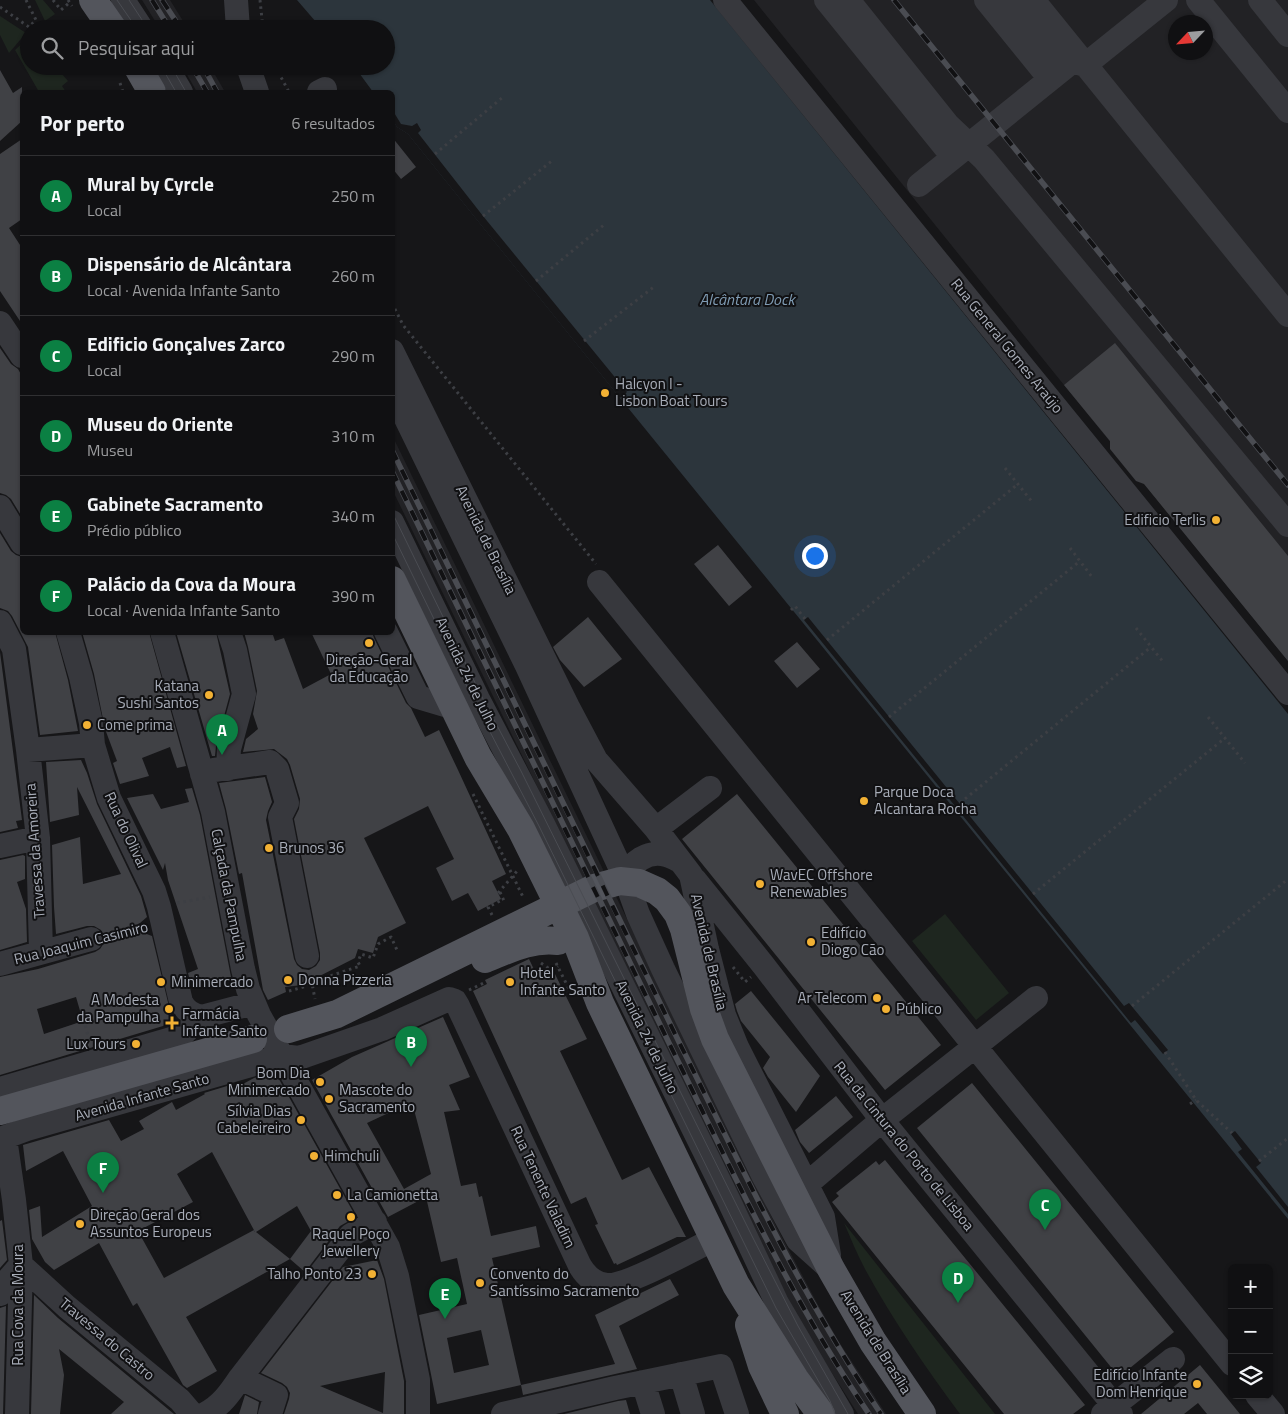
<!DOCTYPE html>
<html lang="pt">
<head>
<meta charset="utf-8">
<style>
  body { margin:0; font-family:"Titillium Web",sans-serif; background:#19191b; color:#f1f3f6 }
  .controls { position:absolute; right:15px; bottom:15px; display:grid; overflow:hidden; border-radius:8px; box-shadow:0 1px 4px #0004 }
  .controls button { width:45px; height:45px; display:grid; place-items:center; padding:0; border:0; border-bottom:1px solid #303032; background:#101012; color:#f1f3f6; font:25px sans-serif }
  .compass { position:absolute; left:1168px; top:15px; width:45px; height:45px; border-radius:50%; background:#101012; box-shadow:0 1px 4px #0004; rotate:244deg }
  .you { position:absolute; left:814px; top:555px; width:18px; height:18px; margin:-12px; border:4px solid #fff; border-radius:50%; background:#1a73e8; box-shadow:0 0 0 8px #1a73e833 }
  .badge { display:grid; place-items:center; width:32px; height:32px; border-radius:50%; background:#0b8043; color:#fff; font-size:16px; font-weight:700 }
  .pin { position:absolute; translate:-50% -41px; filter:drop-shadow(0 1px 2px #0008) }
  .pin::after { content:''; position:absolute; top:26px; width:18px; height:15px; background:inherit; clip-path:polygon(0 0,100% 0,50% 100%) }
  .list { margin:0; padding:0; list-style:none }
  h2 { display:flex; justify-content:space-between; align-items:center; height:65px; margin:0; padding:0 20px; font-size:21px }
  h2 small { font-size:16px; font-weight:400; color:#9c9d9f }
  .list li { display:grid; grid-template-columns:32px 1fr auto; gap:15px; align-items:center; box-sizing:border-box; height:80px; padding:0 20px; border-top:1px solid #303032 }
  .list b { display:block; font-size:19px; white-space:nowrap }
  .list p { margin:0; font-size:16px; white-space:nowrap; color:#9c9d9f }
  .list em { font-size:16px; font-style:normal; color:#9c9d9f }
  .icon { flex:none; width:28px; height:28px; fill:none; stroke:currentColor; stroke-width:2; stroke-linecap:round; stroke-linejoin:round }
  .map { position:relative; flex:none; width:1288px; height:1414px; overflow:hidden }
  .search { position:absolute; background:#101012; box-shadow:0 1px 4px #0004; left:20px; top:20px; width:375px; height:55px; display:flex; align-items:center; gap:12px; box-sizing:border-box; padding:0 18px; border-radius:28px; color:#9c9d9f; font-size:19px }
  .panel { position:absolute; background:#101012; box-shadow:0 1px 4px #0004; left:20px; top:90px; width:375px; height:545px; border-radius:8px }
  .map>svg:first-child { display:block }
  .built { fill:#222225; fill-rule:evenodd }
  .green { fill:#1e261f }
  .water { fill:#2c353c }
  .pier { fill:#161618 }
  .building { fill:#404145; fill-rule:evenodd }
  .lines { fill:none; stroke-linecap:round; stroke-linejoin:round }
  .path { stroke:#3d3f44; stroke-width:3; stroke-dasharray:2.5 4; stroke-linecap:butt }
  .minor { stroke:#37383d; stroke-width:24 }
  .major { stroke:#53555c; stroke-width:28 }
  .tram { stroke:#4a4c52; stroke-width:1 }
  .rail-casing { stroke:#4a4c52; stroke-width:5.5 }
  .rail { stroke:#111113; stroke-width:4; stroke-dasharray:11; stroke-linecap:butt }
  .poi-dot { fill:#f2b134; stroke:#111113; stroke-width:2 }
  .labels { text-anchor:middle; stroke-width:4; stroke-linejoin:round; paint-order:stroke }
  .street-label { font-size:15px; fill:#a8adb8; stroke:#111113 }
  .poi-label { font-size:15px; fill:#a8adb8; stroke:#111113; text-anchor:start }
  .water-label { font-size:16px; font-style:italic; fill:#7f9bb3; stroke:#111113 }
</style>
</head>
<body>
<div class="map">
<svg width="1288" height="1414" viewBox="0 0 1288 1414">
  <rect width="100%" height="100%" fill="#161618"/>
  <path class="built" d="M 142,0 L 170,0 L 188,29 L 160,29 Z
    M 754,0 L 1288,0 L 1288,661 L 1064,385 ZM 1176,22 L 1206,22 L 1206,52 L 1176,52 Z
    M 182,66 L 210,66 L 225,92 L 197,92 Z
    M 393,437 L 777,1228 L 817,1303 L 839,1342 L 886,1414 L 858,1414 L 816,1348 L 784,1293 L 393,491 Z"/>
  <path class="green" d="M 35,0 L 43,0 L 55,14 L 45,21 Z
    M 0,16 L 26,33 L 9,53 L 0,35 Z
    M 29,37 L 29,66 L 55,66 L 68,81 L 62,86 L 66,92 L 39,92 L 15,50 Z
    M 945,914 L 1009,993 L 976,1020 L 912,941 Z
    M 844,1223 L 995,1414 L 960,1414 C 926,1368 892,1319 865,1269 C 857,1254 851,1239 844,1223 Z"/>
  <path class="water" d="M 297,0 L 710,0 L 1288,714 L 1288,1219 L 620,398 L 408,134 L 397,127 L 393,121 L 392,92 L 373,92 L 354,66 L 386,66 L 386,29 L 322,29 Z"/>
  <path class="pier" d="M 393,111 L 401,124 L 412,126 L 417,123 L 421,130 L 418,133 L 483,216 L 627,392 L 620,398 L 408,134 L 397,127 L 393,121 Z
    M 808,617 L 1124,1006 L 1129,1003 L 1168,1050 L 1163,1054 L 1135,1020 L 1131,1023 L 804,620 Z
    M 1235,1131 L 1261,1163 L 1256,1167 L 1288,1207 L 1288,1214 L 1238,1152 L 1242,1149 L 1231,1134 Z"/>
  <path class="building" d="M 0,70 L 13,93 L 22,87 L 22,121 L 0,141 Z
    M 392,137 L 416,167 L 401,179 L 392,168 Z
    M 22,139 L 22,219 L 9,228 L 22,248 L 22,324 L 0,291 L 0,154 Z
    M 1115,343 L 1288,556 L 1288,661 L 1144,484 L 1136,481 L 1110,449 L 1110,441 L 1064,385 Z
    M 0,348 L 11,364 L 18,369 L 22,376 L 22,517 L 11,499 L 6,495 L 0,493 Z
    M 0,533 L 11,551 L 16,555 L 22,557 L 22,632 L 55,632 L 68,680 L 78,731 L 40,735 L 28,647 L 12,616 L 8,611 L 0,608 Z
    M 718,545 L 752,587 L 729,606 L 694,564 Z
    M 588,617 L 622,659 L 584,687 L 560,660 L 553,647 Z
    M 82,632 L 149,632 L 186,766 L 177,768 L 170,747 L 142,758 L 149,776 L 120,784 L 113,763 L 117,761 L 105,729 L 94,674 Z
    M 176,632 L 216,632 L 230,694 L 216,746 L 215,756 L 212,756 Z
    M 244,632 L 272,632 L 275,641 L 284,638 L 303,689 L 331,674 L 311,632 L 372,632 L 374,638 L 406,703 L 411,708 L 425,737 L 439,730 L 458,770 L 506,874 L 492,881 L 501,899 L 478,911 L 468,893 L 452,901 L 436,868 L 454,859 L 428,806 L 364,838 L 406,923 L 378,937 L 373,953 L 358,949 L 355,958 L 302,985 L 285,987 L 286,992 L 268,1000 L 263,990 L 242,873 L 239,874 L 226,809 L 219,783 L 265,777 L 272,802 L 268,811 L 266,820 L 294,959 L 297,965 L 302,969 L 309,970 L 316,966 L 320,960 L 320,953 L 294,819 L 299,809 L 300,799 L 290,765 L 287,759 L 274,749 L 243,752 L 246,739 L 258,729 L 253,714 L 257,691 L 248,647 Z
    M 797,642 L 820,669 L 797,688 L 774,661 Z
    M 0,652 L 22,820 L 16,821 L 18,828 L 0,832 Z
    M 81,760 L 87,773 L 97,804 L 141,896 L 147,917 L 133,929 L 152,936 L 173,1023 L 0,1075 L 0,977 L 38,969 L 95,952 L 100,949 L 104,943 L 104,936 L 101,930 L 94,926 L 87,926 L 56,934 L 54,907 L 52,845 L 80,837 L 83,884 L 121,874 L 77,787 L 79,815 L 50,822 L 46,762 ZM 76,997 L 83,1021 L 44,1034 L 37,1009 Z
    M 192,788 L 200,815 L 231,977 L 191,985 L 188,973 L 198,969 L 168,880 L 165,863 L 163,870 L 127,798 L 153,794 L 161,809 L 189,802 L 185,789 Z
    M 737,794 L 941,1045 L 885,1090 L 682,839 Z
    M 23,855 L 25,856 L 25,879 L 17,882 L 26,909 L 27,942 L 0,950 L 0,860 Z
    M 529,959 L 539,980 L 554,972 L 587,1039 L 560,1051 L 622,1180 L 649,1167 L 686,1237 L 677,1237 L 617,1265 L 616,1263 L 614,1264 L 595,1225 L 598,1224 L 586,1197 L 571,1204 L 473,991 L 487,984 L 485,980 Z
    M 751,991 L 820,1076 L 796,1112 L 768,1077 L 763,1068 L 770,1057 L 741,1021 L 737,1011 L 735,1004 Z
    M 443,1017 L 470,1077 L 449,1085 L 460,1110 L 444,1112 L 461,1186 L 476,1183 L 479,1197 L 482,1196 L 491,1236 L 536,1226 L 540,1247 L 492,1258 L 521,1385 L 437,1404 L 419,1315 L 467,1304 L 457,1258 L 441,1262 L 426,1197 L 388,1217 L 312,1080 L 352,1057 ZM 412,1102 L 431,1174 L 404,1189 L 367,1123 ZM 481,1330 L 489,1365 L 454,1373 L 447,1338 Z
    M 275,1072 L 356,1217 L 340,1226 L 305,1272 L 290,1259 L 186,1317 L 217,1371 L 187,1388 L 183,1385 L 137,1303 L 133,1306 L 99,1243 L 54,1270 L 45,1262 L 32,1239 L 29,1210 L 40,1206 L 42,1237 L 92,1206 L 63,1151 L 26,1171 L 23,1145 L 109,1120 L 121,1141 L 144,1129 L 139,1121 L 172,1102 L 176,1110 L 205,1094 L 204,1093 L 227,1086 L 230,1091 L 254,1078 ZM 212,1152 L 255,1232 L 254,1230 L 164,1278 L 138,1231 L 193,1202 L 177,1174 ZM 297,1206 L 311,1231 L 290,1259 L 256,1232 Z
    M 972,1083 L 1174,1332 L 1119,1377 L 917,1128 Z
    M 836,1096 L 853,1117 L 809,1153 L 800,1142 L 795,1130 Z
    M 885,1160 L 1085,1405 L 1073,1414 L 1004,1414 L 832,1202 L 839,1196 L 836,1193 L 876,1161 L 879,1165 Z
    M 2,1220 L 7,1260 L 0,1268 L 0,1221 Z
    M 377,1260 L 384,1279 L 404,1381 L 404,1414 L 284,1414 L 289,1399 L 290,1393 L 287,1387 L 282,1383 L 261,1373 L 343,1267 ZM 385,1372 L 383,1413 L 320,1386 Z
    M 670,1279 L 679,1295 L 619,1326 L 637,1369 L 523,1395 L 521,1385 L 615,1364 L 595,1315 Z
    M 34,1295 L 58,1318 L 174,1414 L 111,1414 L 124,1402 L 59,1349 L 64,1375 L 60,1414 L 31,1414 Z
    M 6,1306 L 3,1414 L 0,1414 L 0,1308 Z
    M 1200,1365 L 1240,1414 L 1207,1414 L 1198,1403 L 1184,1414 L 1141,1414 Z
    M 245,1395 L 259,1402 L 257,1414 L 239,1414 Z
    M 626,1400 L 630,1414 L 564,1414 L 618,1401 Z"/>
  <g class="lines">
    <path class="path" d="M 53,0 L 61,10 L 69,3
      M 68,0 L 72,6
      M 260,0 L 263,29
      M 0,7 L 29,27 L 36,20 L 26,0
      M 275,66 L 289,92
      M 120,83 L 123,92
      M 435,154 L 503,97
      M 483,216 L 553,160
      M 536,281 L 605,224
      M 392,303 L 403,325 L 596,564
      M 584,341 L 655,286
      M 1005,468 L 1033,503
      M 1070,548 L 1092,577
      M 791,610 L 795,606 L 805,619
      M 1136,628 L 1164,663
      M 827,640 L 1018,484
      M 889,717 L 1080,561
      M 1208,717 L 1245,763
      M 473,794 L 524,899
      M 960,803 L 1151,647
      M 500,892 L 504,901
      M 498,893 L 518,870
      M 1033,894 L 1225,738
      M 177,903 L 210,897
      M 492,915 L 488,907 L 500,901
      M 109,935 L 144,927
      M 541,963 L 551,970 L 558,966
      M 556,963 L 571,993
      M 527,964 L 534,978 L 551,970
      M 733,967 L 745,982 L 751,977
      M 310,973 L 315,999
      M 312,982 L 360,966 L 358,962 L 361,954 L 373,958 L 378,944 L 391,937 L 397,950
      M 469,990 L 486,982
      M 289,991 L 307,986 L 305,973
      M 1132,1006 L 1288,879
      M 82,1013 L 90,1043
      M 1165,1052 L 1196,1100 L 1232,1133
      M 1190,1104 L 1196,1100
      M 1259,1161 L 1288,1138"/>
    <path class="minor" d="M 123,0 L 142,29
      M 236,0 L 238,29
      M 725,0 L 1288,693
      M 826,0 L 953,157
      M 848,0 L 948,125 L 984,159 L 1288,525
      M 986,0 L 1050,79
      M 1009,0 L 1053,55 L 1085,65 L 1166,0
      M 1033,0 L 1288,315
      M 1198,0 L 1288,111
      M 1260,0 L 1288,35
      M 166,66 L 181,92
      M 248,66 L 257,92
      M 319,92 L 325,89
      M 919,185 L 1073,61
      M 0,323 L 22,356
      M 392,351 L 568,707 L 596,760 L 656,829 L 691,875 L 707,949 L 724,1015 L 737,1047 L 823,1217 L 829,1255
      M 392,390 L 527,666 L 625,878 L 638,914 L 663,969 L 763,1175 L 798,1240 L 828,1267
      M 0,507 L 22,543
      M 392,522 L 478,699 L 543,824 L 728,1199 L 777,1303 L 842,1414
      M 599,582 L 1232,1364
      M 0,622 L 14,649 L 28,750 L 38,838 L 41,952
      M 68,632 L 81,677 L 91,723 L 93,745 L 109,798 L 154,891 L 159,907 L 181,1002 C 186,1011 191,1014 201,1017
      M 162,632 L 213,812 L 243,969 L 248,989 L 259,1015 L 388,1247 L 397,1276 L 418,1380 L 418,1414
      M 386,632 L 418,697 L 455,708
      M 28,750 L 93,745
      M 228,769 L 229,749 L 244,694 L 235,650 L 229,632
      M 202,774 L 214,770 L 270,762 L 277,769 L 287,803 L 280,817 L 307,956
      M 656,829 L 710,788
      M 0,846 L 38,838
      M 625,878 C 631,862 648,850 666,855 C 671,856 676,859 680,861
      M 695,880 L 764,966 L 882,1120 L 1121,1414
      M 0,964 L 91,939
      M 0,1089 L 171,1039 L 183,1034 L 201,1017 L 254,1003
      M 5,1138 L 14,1200 L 21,1265 L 17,1414
      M 0,1139 L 27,1129 L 282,1056 L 299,1058 L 382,1029 L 449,999 L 455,1001 L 458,1006 L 580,1266 C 586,1276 594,1284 607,1285 C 625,1287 694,1249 714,1239
      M 807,1184 L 882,1120 L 1036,998
      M 21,1265 L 67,1307 L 180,1400 L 192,1414
      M 0,1294 L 7,1281 L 21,1265
      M 681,1374 L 693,1414
      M 240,1378 L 276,1395 L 270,1414
      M 643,1382 L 653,1414
      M 1257,1395 L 1273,1414
      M 205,1414 C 221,1406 230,1393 240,1378 L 346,1241 L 351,1235 L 375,1222
      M 503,1414 L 615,1388 L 721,1366 L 737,1414
      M 1103,1414 L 1173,1359"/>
    <path class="major" d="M 93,0 L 113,29
      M 137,66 L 152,92
      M 392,580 L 478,757 L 521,829 L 575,938 L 600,1003 L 736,1285 L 795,1379 L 821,1414
      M 485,959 C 510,949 530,938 558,941
      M 288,1029 L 337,1014 L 594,888 L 620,881 L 639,883 L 657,891 L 667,899 L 678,914 L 684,929 L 704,1009 L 715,1039 L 831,1269 L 873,1342 L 922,1414
      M 0,1111 L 253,1039
      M 749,1325 L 762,1366 L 785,1414"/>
    <path class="tram" d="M 117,0 L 137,29
      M 129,0 L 148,29
      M 161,66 L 176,92
      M 171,66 L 186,92
      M 392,512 L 482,697 L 521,771 L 753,1238 L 798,1326 L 848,1414
      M 392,533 L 474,701 L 539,826 L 776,1308 L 830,1401 L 835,1414"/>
    <defs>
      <path id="rail" d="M 152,0 L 170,29
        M 162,0 L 181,29
        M 894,0 L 1288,485
        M 192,66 L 207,92
        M 203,66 L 217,92
        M 392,450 C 488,647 582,845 679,1042 C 742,1168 802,1297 881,1414
        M 392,471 C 485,662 576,854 670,1045 C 732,1170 790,1298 869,1414"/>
    </defs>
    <use href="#rail" class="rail-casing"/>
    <use href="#rail" class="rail"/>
  </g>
  <g class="poi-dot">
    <circle cx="605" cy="393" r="5"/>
    <circle cx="1216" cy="520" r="5"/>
    <circle cx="369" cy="643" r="5"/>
    <circle cx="209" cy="695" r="5"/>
    <circle cx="87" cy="725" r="5"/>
    <circle cx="864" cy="801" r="5"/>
    <circle cx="269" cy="848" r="5"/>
    <circle cx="760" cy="884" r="5"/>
    <circle cx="811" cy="942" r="5"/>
    <circle cx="288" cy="980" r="5"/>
    <circle cx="161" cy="982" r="5"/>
    <circle cx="510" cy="982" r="5"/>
    <circle cx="877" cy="998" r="5"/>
    <circle cx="169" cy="1009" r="5"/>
    <circle cx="886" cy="1009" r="5"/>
    <path d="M169.5 1015.5h5v5h5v5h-5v5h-5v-5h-5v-5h5z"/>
    <circle cx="136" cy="1044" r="5"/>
    <circle cx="320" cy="1082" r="5"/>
    <circle cx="329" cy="1099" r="5"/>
    <circle cx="301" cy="1120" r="5"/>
    <circle cx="314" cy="1156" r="5"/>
    <circle cx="337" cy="1195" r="5"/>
    <circle cx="351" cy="1217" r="5"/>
    <circle cx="80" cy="1224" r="5"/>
    <circle cx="372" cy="1274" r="5"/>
    <circle cx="480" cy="1283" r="5"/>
    <circle cx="1197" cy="1384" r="5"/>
  </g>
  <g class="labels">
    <g class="street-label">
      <text transform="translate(1007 346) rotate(51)" y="5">Rua General Gomes Araújo</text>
      <text transform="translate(486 540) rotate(64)" y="5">Avenida de Brasília</text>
      <text transform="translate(467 674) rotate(64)" y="5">Avenida 24 de Julho</text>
      <text transform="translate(126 830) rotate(65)" y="5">Rua do Olival</text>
      <text transform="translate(35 851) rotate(-94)" y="5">Travessa da Amoreira</text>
      <text transform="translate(229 895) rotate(79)" y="5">Calçada da Pampulha</text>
      <text transform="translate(81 943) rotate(-14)" y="5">Rua Joaquim Casimiro</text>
      <text transform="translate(709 952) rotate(77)" y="5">Avenida de Brasília</text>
      <text transform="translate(647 1037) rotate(64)" y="5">Avenida 24 de Julho</text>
      <text transform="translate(142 1097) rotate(-16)" y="5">Avenida Infante Santo</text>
      <text transform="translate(904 1146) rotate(51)" y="5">Rua da Cintura do Porto de Lisboa</text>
      <text transform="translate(543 1187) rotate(65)" y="5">Rua Tenente Valadim</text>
      <text transform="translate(18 1305) rotate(-90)" y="5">Rua Cova da Moura</text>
      <text transform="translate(107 1339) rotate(40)" y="5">Travessa do Castro</text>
      <text transform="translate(876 1342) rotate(58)" y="5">Avenida de Brasília</text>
    </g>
    <g class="poi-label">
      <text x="615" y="389">Halcyon I -<tspan x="615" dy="17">Lisbon Boat Tours</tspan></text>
      <text x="1206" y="525" text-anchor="end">Edificio Terlis</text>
      <text x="369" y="665" text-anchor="middle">Direção-Geral<tspan x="369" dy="17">da Educação</tspan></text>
      <text x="199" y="691" text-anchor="end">Katana<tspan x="199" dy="17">Sushi Santos</tspan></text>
      <text x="97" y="730">Come prima</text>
      <text x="874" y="797">Parque Doca<tspan x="874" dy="17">Alcantara Rocha</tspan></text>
      <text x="279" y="853">Brunos 36</text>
      <text x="770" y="880">WavEC Offshore<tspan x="770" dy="17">Renewables</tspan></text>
      <text x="821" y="938">Edifício<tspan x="821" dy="17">Diogo Cão</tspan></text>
      <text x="520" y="978">Hotel<tspan x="520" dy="17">Infante Santo</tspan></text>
      <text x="298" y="985">Donna Pizzeria</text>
      <text x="171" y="987">Minimercado</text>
      <text x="867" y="1003" text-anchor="end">Ar Telecom</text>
      <text x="159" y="1005" text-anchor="end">A Modesta<tspan x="159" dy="17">da Pampulha</tspan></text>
      <text x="896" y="1014">Público</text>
      <text x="182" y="1019">Farmácia<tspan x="182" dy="17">Infante Santo</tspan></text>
      <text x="126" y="1049" text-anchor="end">Lux Tours</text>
      <text x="310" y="1078" text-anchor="end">Bom Dia<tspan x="310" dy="17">Minimercado</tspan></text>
      <text x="339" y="1095">Mascote do<tspan x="339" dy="17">Sacramento</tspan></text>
      <text x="291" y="1116" text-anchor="end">Sílvia Dias<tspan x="291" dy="17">Cabeleireiro</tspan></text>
      <text x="324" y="1161">Himchuli</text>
      <text x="347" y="1200">La Camionetta</text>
      <text x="90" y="1220">Direção Geral dos<tspan x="90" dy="17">Assuntos Europeus</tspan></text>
      <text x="351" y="1239" text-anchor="middle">Raquel Poço<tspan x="351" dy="17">Jewellery</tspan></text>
      <text x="362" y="1279" text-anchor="end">Talho Ponto 23</text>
      <text x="490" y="1279">Convento do<tspan x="490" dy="17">Santíssimo Sacramento</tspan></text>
      <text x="1187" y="1380" text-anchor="end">Edifício Infante<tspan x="1187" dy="17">Dom Henrique</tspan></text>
    </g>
    <g class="water-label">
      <text x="747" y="305">Alcântara Dock</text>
    </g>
  </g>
</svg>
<div class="controls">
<button>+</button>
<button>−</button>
<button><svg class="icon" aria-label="layers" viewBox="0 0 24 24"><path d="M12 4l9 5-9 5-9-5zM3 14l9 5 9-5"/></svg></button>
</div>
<svg class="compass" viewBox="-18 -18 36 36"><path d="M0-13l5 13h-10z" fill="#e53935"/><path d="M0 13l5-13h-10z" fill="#9c9d9f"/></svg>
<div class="you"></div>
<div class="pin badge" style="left:222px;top:755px">A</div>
<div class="pin badge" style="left:411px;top:1067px">B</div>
<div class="pin badge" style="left:1045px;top:1230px">C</div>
<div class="pin badge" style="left:958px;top:1303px">D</div>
<div class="pin badge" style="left:445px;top:1319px">E</div>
<div class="pin badge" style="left:103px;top:1193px">F</div>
<div class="search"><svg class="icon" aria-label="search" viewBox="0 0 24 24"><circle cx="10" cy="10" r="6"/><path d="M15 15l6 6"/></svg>Pesquisar aqui</div>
<section class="panel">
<h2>Por perto<small>6 resultados</small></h2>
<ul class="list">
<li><span class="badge">A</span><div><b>Mural by Cyrcle</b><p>Local</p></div><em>250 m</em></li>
<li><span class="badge">B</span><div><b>Dispensário de Alcântara</b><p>Local · Avenida Infante Santo</p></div><em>260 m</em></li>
<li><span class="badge">C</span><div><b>Edificio Gonçalves Zarco</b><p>Local</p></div><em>290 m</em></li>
<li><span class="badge">D</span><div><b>Museu do Oriente</b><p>Museu</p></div><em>310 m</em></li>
<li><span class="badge">E</span><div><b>Gabinete Sacramento</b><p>Prédio público</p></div><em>340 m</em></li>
<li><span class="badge">F</span><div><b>Palácio da Cova da Moura</b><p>Local · Avenida Infante Santo</p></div><em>390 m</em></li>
</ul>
</section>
</div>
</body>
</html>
